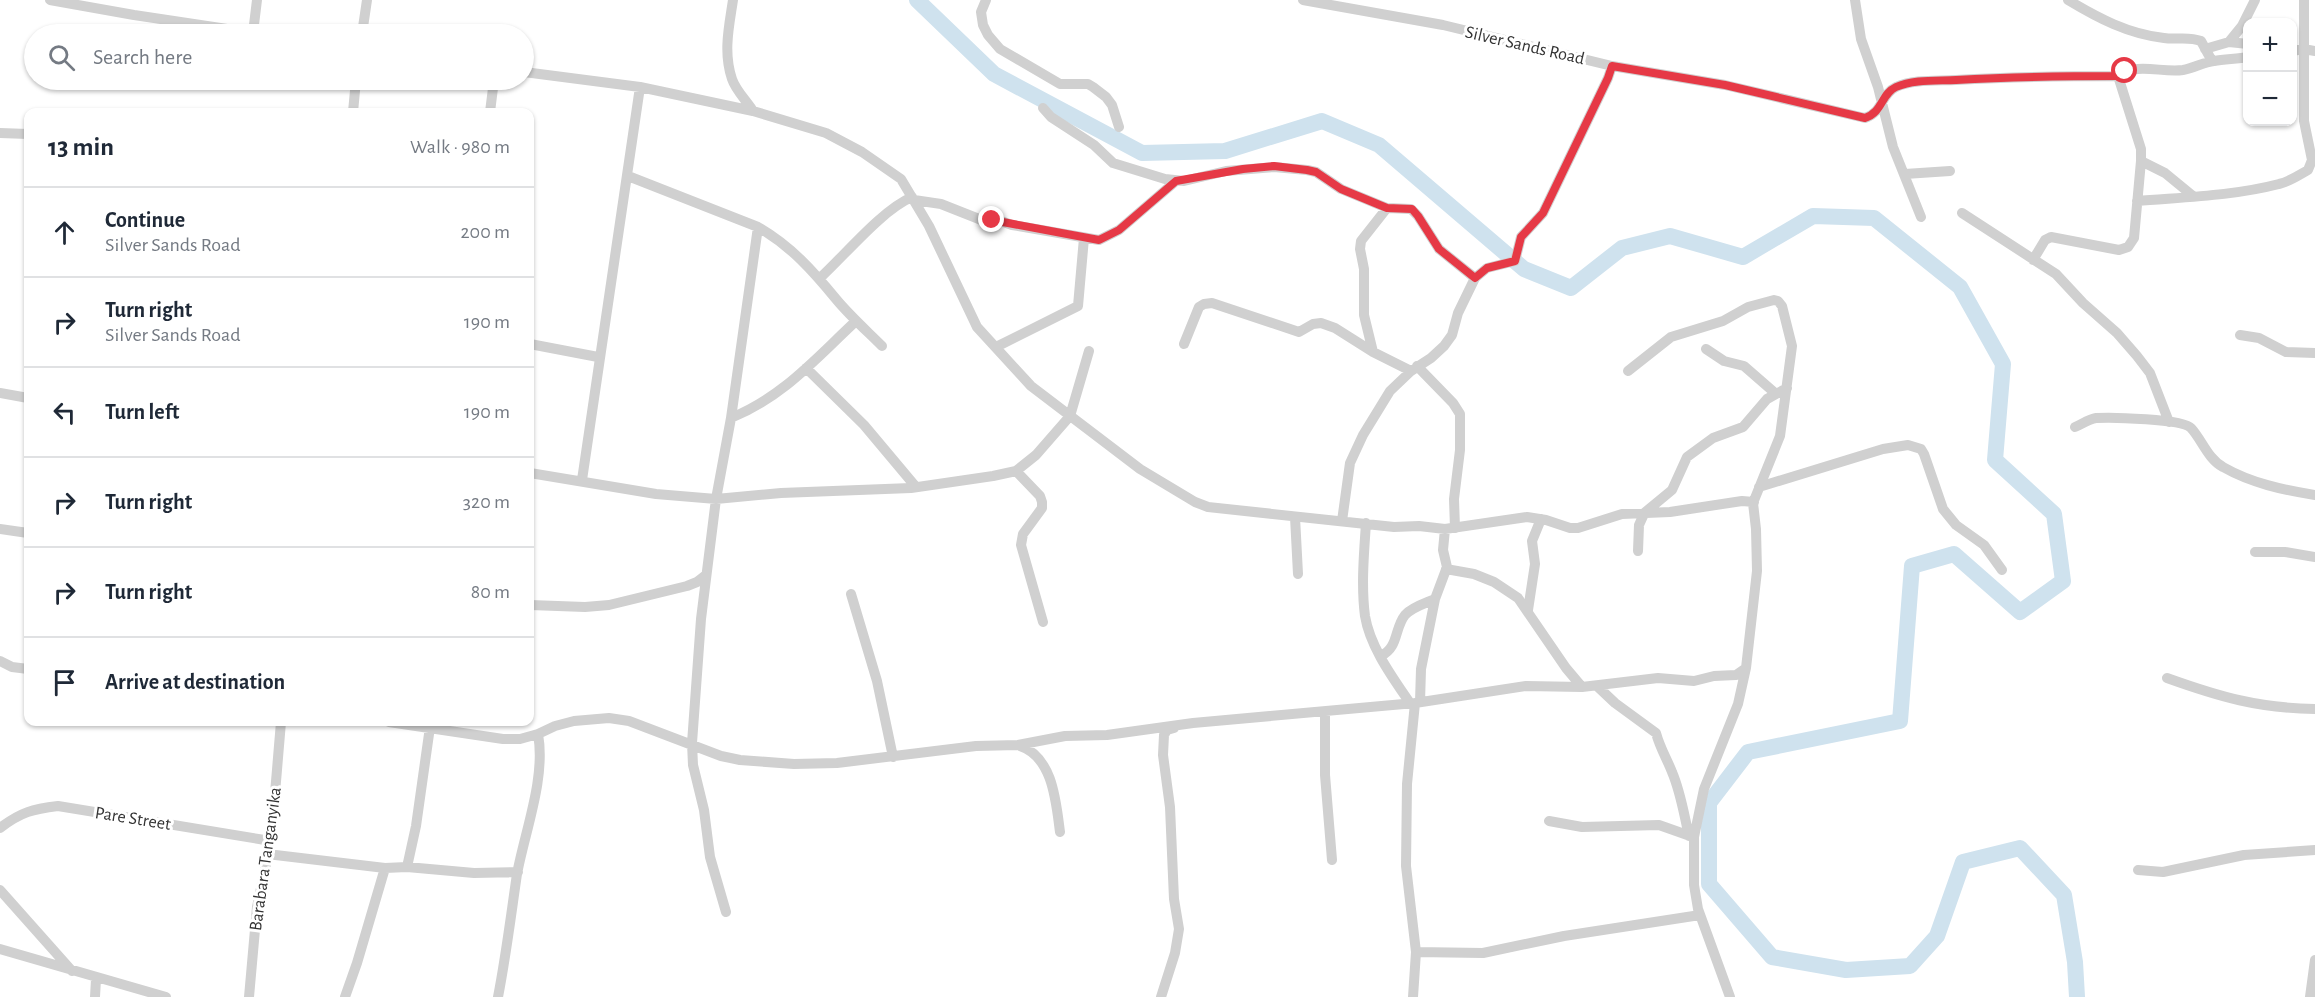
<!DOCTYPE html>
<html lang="en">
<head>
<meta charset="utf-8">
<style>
  body { margin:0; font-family:"Alegreya Sans",sans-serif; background:#f2f2f3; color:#1f2937 }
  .controls { position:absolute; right:18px; top:18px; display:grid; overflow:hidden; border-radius:12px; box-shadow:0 2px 4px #0004 }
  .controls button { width:54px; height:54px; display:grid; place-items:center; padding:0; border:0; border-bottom:2px solid #e0e1e3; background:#fff; color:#1f2937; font:30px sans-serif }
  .stop { position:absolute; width:18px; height:18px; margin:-14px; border:4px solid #e63946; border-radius:50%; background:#fff }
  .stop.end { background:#e63946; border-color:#fff; box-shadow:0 2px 6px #0008 }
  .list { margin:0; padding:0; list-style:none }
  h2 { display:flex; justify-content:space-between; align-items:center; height:78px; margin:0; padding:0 24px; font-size:26px }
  h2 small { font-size:20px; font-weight:400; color:#747a83 }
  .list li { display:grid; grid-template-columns:39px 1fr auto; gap:18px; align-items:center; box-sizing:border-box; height:90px; padding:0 24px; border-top:2px solid #e0e1e3 }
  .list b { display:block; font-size:22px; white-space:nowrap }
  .list p { margin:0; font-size:20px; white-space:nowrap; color:#747a83 }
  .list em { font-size:20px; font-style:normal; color:#747a83 }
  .icon { flex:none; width:33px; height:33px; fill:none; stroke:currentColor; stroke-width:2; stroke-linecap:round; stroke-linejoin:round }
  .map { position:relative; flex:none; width:2315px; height:997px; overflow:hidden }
  .search { position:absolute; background:#fff; box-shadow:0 2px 4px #0004; left:24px; top:24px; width:510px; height:66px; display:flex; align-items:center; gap:15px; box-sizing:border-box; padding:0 21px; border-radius:33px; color:#747a83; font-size:22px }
  .panel { position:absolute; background:#fff; box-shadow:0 2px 4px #0004; left:24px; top:108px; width:510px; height:618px; border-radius:12px }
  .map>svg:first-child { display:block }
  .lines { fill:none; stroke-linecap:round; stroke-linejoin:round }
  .river { stroke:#cfe2ee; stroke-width:16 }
  .minor { stroke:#d0d0d0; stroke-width:10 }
  .route { stroke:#e63946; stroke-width:8 }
  .labels { text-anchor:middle; stroke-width:6; stroke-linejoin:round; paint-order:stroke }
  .street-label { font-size:18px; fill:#333; stroke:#fff }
</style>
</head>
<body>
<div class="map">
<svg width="2315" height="997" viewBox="0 0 2315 997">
  <rect width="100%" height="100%" fill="#fff"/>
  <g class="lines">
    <path class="river" d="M 917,0 L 994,74 L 1142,153 L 1225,151 L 1322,121 L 1379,145 L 1524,269 L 1571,288 L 1622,248 L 1670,236 L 1743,257 L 1813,216 L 1874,218 L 1960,287 L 2003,364 L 1995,460 L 2054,514 L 2063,581 L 2020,612 L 1954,554 L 1912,566 L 1900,721 L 1748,752 L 1709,803 L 1709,884 L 1772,957 L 1846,970 L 1910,966 L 1937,936 L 1963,862 L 2020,848 L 2064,895 L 2075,962 L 2077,997"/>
    <path class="minor" d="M 50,0 L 134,15 L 261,34
      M 733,0 C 729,27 723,52 732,79 C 736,91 747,101 753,111
      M 986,0 L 981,12 L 983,25 L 988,35 L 1000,49 L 1060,84 L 1088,84 L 1093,87 L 1106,97 L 1112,105 L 1119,127
      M 1303,0 L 1443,25 L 1612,66 L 1725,85 L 1865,118 C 1883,112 1881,94 1896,87 C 1913,79 1937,81 1956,80 C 2010,77 2064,76 2118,76 C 2137,62 2161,73 2183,70 C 2194,68 2204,62 2214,61 C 2225,59 2237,59 2248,57
      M 1855,0 L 1861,39 L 1878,87 L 1893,147 L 1921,217
      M 2068,0 C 2098,18 2128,34 2164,38 C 2177,40 2188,36 2201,41 L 2212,61
      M 253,33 L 257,0
      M 362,34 L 367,0
      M 2229,42 L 2242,26 L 2255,0
      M 2205,49 L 2229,42 L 2248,44
      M 2292,51 L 2304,49 L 2315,51
      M 524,72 L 640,87 L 753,111 L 826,133 L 862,152 L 901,179 L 929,226 L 977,327 L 1031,386 L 1140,469 L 1195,502 L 1208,507 L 1394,527 L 1419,526 L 1445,529 L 1527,517 L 1546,520 L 1570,528 L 1578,528 L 1622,514 L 1670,512 L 1742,501 L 1754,502
      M 1043,108 L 1051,117 L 1094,145 L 1113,163 L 1165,179 L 1184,181 L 1226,171 L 1274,167 L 1307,170 L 1316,172 L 1341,189 L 1387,208 L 1411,209 L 1418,216 L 1439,249 L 1475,278
      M 353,112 L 356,80
      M 490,112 L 494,80
      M 0,133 L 28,134
      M 2141,161 L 2165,173 L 2193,196
      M 1905,174 L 1950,171
      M 628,176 L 758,227 C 791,246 813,271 836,299 C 850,316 867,331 882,346
      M 914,200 L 941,204 L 984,221 L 998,220 L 1012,225 L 1099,240 L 1119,230 L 1176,181
      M 2137,201 C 2184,197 2233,196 2279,184 C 2289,182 2299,175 2308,170 L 2312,160 L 2304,121 L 2304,0
      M 1962,213 L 2056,274 L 2083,303 L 2117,333 L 2137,356 L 2150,373 L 2169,422
      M 2033,260 L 2045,240 L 2051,237 L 2119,250 L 2128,247 L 2134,238 L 2141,161 L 2141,149 L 2118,76
      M 820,278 C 846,254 882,210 912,197
      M 2240,335 L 2259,338 L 2286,352 L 2315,353
      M 530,344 L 598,357
      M 1184,344 L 1199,307 L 1204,304 L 1212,303 L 1299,332 L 1313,324 L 1321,323 L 1335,328 L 1373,352 L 1411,371
      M 996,347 L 1078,306 L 1084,238
      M 1706,349 L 1724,361 L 1744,366 L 1775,393
      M 1373,352 L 1364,315 L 1364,269 L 1360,249 L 1361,241 L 1387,208
      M 1417,366 L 1453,403 L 1460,414 L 1460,450 L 1454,499 L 1455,528
      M 806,368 L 864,425 L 916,487
      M 1628,371 L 1671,337 L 1723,321 L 1748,307 L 1774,300 L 1778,301 L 1782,306 L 1792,346 L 1780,436 L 1753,503 L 1756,529 L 1757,571 L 1746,668 L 1738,704 L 1704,789 L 1694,837 L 1694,885 L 1698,909 L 1730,997
      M 0,393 L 28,398
      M 731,418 C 784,396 815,359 856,321
      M 2075,427 C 2082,424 2089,419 2096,418 C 2111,417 2183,419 2191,428 C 2202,440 2208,459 2223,467 C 2251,483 2283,490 2315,495
      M 1016,471 L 1040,496 L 1042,502 L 1042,508 L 1023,534 L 1021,545 L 1043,622
      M 530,473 L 656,494 L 716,499 L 781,493 L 911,488 L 993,476 L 1016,471 L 1036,455 L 1070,416 L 1089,351
      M 582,480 L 640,87
      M 1759,487 L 1883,449 L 1908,445 L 1921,449 L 1924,454 L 1943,509 L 1956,525 L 1984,545 L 2002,570
      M 1643,514 L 1672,490 L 1687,457 L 1713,438 L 1743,427 L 1767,399 L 1787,388
      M 1295,517 L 1298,574
      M 1342,521 L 1350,463 L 1363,435 L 1390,391 L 1411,371 L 1431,358 L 1444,346 L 1452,335 L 1458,313 L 1475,278 L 1487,268 L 1515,261 L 1521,237 L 1543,213 L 1608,78 L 1612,66
      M 1366,523 C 1364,553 1361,586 1365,616 C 1370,647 1393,678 1410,703
      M 0,529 L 28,533
      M 1638,551 L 1639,525 L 1644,514
      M 2255,552 L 2285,552 L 2315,557
      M 1446,569 L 1474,574 L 1494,582 L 1518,598 L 1566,668 L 1582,687
      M 851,594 L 877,681 L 893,757
      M 530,605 L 585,607 L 609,605 L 687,586 L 697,582 L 706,575
      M 1528,610 L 1535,564 L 1532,541 L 1541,519
      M 1381,656 C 1399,647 1394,629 1405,615 C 1412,607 1426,603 1435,599
      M 0,661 L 12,667 L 28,669
      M 2167,678 C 2220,697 2258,708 2315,709
      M 1597,686 L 1615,703 L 1656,733 C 1660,748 1667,759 1672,772 C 1681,793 1684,815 1689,836
      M 1420,702 L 1421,669 L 1435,599 L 1447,567 L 1443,550 L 1445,529
      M 1325,712 L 1325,775 L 1332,860
      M 389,722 L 503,739 L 520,739 L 538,734 L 555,726 L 574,721 L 609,718 L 629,721 L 721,756 L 740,760 L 794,764 L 837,763 L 976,746 L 1018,745 L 1065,736 L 1107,735 L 1193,723 L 1415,703 L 1526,686 L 1582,687 L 1658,678 L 1694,681 L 1714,676 L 1736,675 L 1746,668
      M 1020,746 C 1053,757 1056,802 1060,832
      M 1549,821 L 1582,827 L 1659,825 L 1693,837
      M 0,828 C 21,812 33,809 58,806 L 271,841
      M 267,854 L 385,868 L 407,867 L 474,873 L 518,872
      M 407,867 L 416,826 L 430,727
      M 2138,870 L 2163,872 L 2244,855 L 2315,850
      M 0,890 L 72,971
      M 726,912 L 710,857 L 704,810 L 693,765 L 692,743 L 701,619 L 716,499 L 731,418 L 758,227
      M 0,949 L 166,997
      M 1416,952 L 1483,953 L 1564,936 L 1700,915
      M 95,997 L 96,979
      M 249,997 L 257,907 L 271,841 L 281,722
      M 345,997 L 357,963 L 385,868
      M 498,997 C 506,956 511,915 517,874 C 525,831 546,778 538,734
      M 1161,997 L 1175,953 L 1179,929 L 1174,899 L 1170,807 L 1163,755 L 1164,735 L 1167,730 L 1174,728
      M 1413,997 L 1416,952 L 1406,866 L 1407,784 L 1415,703
      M 2310,997 L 2315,960"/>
  </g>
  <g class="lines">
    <path class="route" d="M 992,220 L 1099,240 L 1119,230 L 1176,181 L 1243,169 L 1274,166 L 1307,170 L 1316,172 L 1341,189 L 1387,208 L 1412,209 L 1418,216 L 1439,249 L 1475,278 L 1487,268 L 1515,261 L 1521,237 L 1543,213 L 1608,78 L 1612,66 L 1725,85 L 1865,118 C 1883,112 1881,94 1896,87 C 1914,79 1937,81 1956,80 C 2010,77 2064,76 2118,76 L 2125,71"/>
  </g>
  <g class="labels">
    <g class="street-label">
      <text transform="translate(1525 45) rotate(13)" y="6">Silver Sands Road</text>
      <text transform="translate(133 818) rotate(9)" y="6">Pare Street</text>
      <text transform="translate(265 859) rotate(-82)" y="6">Barabara Tanganyika</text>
    </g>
  </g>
</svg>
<div class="controls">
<button>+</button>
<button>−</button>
</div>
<div class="stop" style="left:2125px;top:71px"></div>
<div class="stop end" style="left:992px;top:220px"></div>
<div class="search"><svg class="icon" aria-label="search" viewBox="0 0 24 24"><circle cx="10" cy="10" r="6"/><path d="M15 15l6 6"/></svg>Search here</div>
<section class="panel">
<h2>13 min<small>Walk · 980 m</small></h2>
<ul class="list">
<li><svg class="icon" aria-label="ahead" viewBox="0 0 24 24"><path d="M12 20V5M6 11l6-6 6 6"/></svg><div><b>Continue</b><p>Silver Sands Road</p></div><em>200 m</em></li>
<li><svg class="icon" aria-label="right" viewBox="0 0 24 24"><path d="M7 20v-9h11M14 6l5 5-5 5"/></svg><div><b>Turn right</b><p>Silver Sands Road</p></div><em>190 m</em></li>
<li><svg class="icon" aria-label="left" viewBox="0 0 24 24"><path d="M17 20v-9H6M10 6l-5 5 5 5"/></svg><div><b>Turn left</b></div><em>190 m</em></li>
<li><svg class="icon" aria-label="right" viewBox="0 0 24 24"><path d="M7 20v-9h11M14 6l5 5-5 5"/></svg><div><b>Turn right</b></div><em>320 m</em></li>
<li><svg class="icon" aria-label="right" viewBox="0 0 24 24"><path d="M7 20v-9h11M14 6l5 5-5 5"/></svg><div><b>Turn right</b></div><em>80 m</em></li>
<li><svg class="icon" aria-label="arrive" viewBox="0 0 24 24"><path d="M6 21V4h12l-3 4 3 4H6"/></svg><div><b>Arrive at destination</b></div></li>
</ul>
</section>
</div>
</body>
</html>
